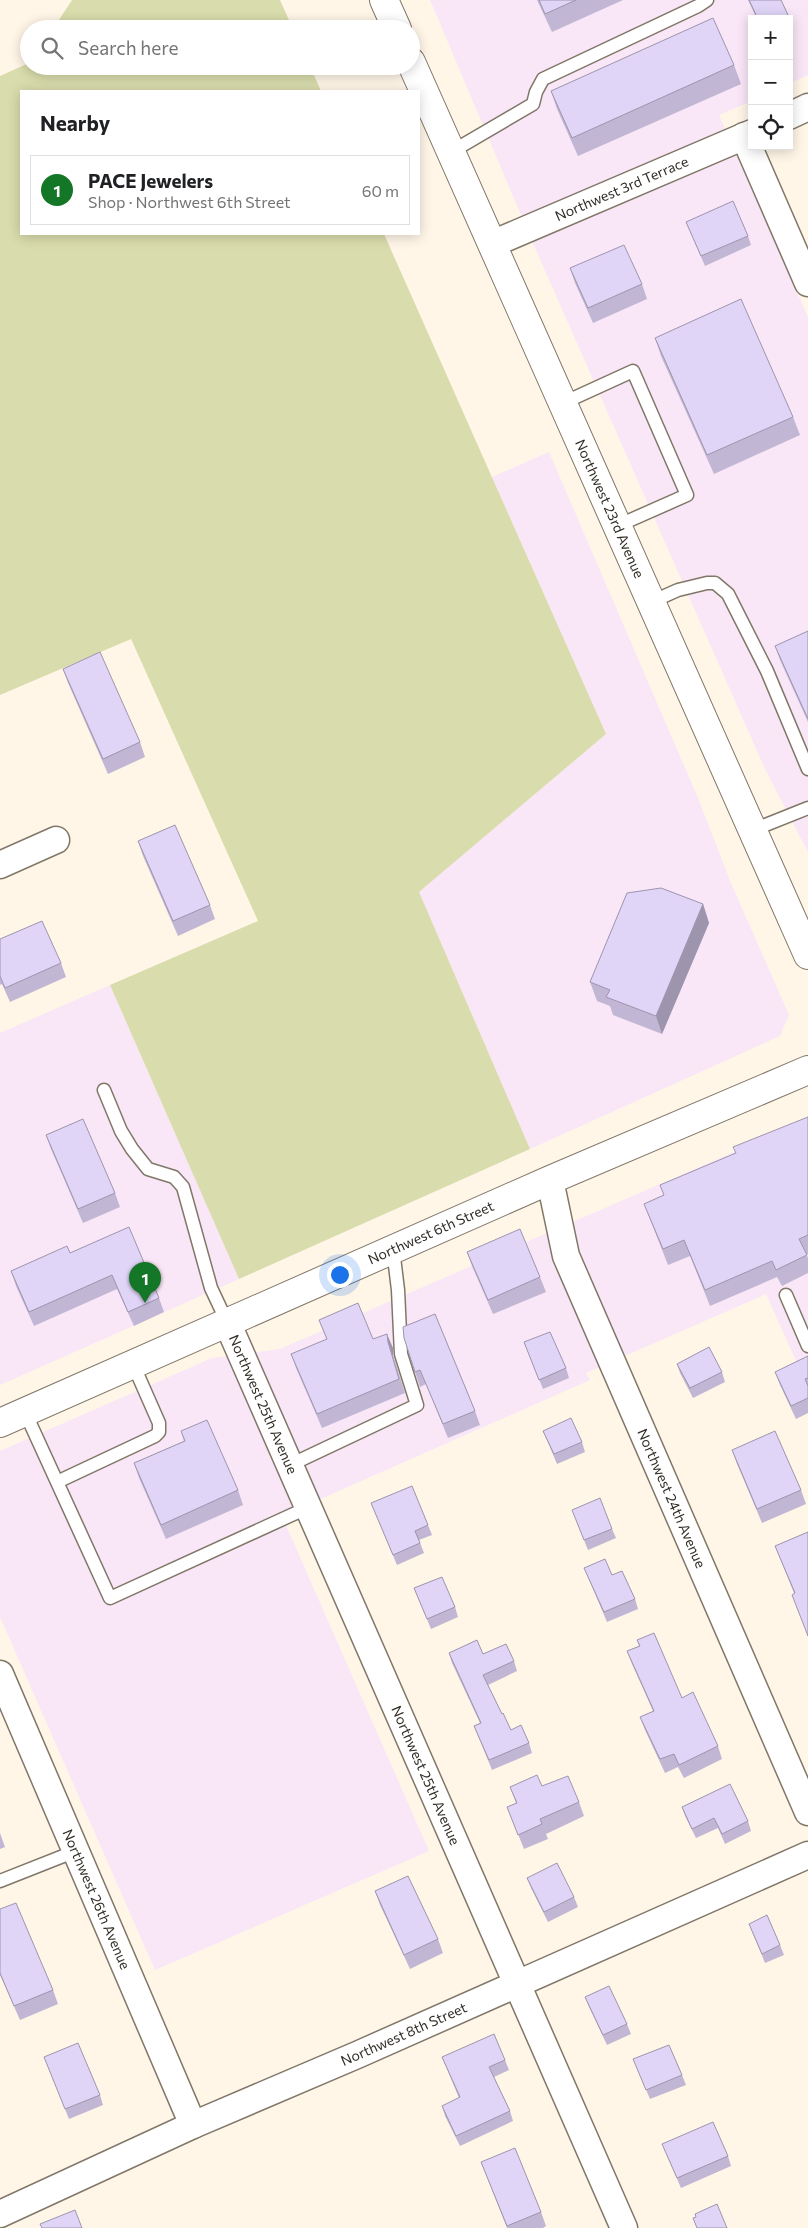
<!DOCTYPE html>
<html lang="en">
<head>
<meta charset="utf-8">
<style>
  body { margin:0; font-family:Commissioner,sans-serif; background:#f6f6f6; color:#202124 }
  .controls { position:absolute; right:15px; top:15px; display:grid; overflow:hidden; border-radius:0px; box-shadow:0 2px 12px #0003 }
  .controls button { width:45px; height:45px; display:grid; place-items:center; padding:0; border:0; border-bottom:1px solid #e0e0e0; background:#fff; color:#202124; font:25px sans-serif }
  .you { position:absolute; left:339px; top:1274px; width:18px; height:18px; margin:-12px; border:4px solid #fff; border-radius:50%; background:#1a73e8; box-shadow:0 0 0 8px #1a73e833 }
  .badge { display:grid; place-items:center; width:32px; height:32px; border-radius:50%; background:#147627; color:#fff; font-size:16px; font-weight:700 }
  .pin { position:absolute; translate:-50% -41px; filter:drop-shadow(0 1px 2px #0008) }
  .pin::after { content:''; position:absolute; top:26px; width:18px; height:15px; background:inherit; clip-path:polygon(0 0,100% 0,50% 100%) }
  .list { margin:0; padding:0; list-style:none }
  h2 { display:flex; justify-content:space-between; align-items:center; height:65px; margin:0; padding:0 20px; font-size:21px }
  h2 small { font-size:16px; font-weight:400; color:#757577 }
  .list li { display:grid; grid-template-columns:32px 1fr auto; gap:15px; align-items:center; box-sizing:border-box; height:70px; margin:0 10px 10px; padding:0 10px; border:1px solid #e0e0e0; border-radius:0px }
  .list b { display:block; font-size:19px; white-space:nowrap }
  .list p { margin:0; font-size:16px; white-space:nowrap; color:#757577 }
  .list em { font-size:16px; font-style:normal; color:#757577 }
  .icon { flex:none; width:28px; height:28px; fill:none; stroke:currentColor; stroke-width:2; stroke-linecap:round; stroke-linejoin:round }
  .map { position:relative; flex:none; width:808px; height:2228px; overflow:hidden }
  .search { position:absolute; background:#fff; box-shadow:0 2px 12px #0003; left:20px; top:20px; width:400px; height:55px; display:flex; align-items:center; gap:12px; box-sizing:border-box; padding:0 18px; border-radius:28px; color:#757577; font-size:19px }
  .panel { position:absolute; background:#fff; box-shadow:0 2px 12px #0003; left:20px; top:90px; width:400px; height:145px; border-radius:0px }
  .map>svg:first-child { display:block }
  .commercial { fill:#f9e6f7 }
  .green { fill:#d9dcac }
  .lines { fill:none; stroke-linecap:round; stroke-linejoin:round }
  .lane-casing { stroke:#817768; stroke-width:15 }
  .street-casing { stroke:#817768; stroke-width:29 }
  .secondary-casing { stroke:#817768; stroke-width:30 }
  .lane { stroke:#fff; stroke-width:12 }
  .street { stroke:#fff; stroke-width:26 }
  .secondary { stroke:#fff; stroke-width:28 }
  .wall { fill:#c1b7d4 }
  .shaded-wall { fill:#9d95ad }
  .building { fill:#e0d5f7; stroke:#9d95ad }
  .labels { text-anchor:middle; stroke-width:4.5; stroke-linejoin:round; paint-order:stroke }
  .street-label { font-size:14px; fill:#302c26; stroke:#fff }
</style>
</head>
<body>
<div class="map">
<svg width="808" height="2228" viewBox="0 0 808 2228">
  <rect width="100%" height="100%" fill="#fff6e8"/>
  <path class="commercial" d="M 430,0 L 808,0 L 808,75 L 789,84 L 789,19 L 752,19 L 752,101 L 719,115 L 808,317 L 808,852 L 765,769 L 535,248 Z
    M 549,452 L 698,798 L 731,883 L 789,1015 L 780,1036 L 530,1149 L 419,892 L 606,734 L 492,477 Z
    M 110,985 L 239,1279 L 0,1385 L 0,1033 Z
    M 808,1120 L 808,1388 L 766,1294 L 586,1373 L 590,1380 L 282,1516 L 429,1851 L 155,1970 L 0,1617 L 0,1451 L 212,1358 L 280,1349 Z"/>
  <path class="green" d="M 72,0 L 280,0 L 293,29 L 53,29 Z
    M 29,63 L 29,66 L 310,66 L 321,91 L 21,91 L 21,234 L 384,234 L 606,734 L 419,892 L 530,1149 L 239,1279 L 110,985 L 258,921 L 131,639 L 0,695 L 0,76 Z"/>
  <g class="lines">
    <defs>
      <path id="lane" d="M 451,152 L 533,104 L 536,92 L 543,79 L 698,6 L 707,0
        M 563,403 L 633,371 L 687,495 L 617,526
        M 651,602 L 678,590 L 707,583 L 715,583 L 728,594 L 767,671 L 808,769
        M 753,830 L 808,808
        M 104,1090 L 121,1131 L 132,1149 L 148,1169 L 174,1177 L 183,1187 L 211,1288 L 227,1322
        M 786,1295 L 808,1346
        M 25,1412 L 110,1598 L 309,1507
        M 290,1465 L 417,1405 L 401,1354 L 398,1290 L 393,1249
        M 57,1482 L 155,1436 L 159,1432 L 159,1423 L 133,1364
        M 0,1881 L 76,1851"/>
      <g id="street">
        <path d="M 789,116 L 808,107"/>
        <path d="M 744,136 L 808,283"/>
        <path id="s1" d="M 492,244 L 752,133"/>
        <path d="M 0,865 L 56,840"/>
        <path id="s2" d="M 550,1180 L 566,1256 L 808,1812"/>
        <path id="s3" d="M 227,1322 L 624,2228"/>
        <path id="s4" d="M 0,1674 L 193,2125"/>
        <path id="s5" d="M 0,2214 L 193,2125 L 357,2055 L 808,1855"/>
      </g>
      <g id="secondary">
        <path d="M 384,0 L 397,29"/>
        <path id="s6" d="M 411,62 L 808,955"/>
        <path id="s7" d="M 0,1423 L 550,1180 L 808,1070"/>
      </g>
    </defs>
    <use href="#lane" class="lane-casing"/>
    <use href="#street" class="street-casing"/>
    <use href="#secondary" class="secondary-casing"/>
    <use href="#lane" class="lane"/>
    <use href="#street" class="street"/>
    <use href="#secondary" class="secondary"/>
  </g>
  <path class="wall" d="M 537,0 L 623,0 L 552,32 Z
    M 748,0 L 781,0 L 788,15 L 793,29 L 789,31 L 789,19 L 757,19 Z
    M 734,65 L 741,84 L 578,156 L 557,109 L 551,91 Z
    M 686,222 L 748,236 L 751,245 L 705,266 Z
    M 570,268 L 642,284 L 647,299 L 593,323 L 575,283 Z
    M 655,338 L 793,417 L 800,435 L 714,474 L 661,356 Z
    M 808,631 L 808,722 L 780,660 L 775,646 Z
    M 63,669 L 140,742 L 145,757 L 108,774 L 68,683 Z
    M 138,841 L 210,905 L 215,919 L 178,936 L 143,856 Z
    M 703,904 L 709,923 L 662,1034 L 613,1015 L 610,1006 L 597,1001 L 590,982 Z
    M 0,939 L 61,963 L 66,977 L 10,1002 L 2,984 L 0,985 Z
    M 808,1117 L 808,1254 L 806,1254 L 808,1258 L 808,1273 L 782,1286 L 777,1277 L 710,1306 L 690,1256 L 668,1265 L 644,1204 L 663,1195 L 735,1153 Z
    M 46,1135 L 115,1193 L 120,1207 L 83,1223 L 51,1149 Z
    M 467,1252 L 540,1277 L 546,1292 L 493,1314 L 472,1266 Z
    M 70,1253 L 159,1298 L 164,1312 L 134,1326 L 117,1289 L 34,1326 L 16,1286 L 11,1271 Z
    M 319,1320 L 373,1339 L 393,1348 L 393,1356 L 405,1393 L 322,1428 L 296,1368 L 291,1354 L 327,1340 Z
    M 404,1338 L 475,1411 L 480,1425 L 448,1438 L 426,1384 L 420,1387 Z
    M 524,1342 L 566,1368 L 569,1378 L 543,1389 Z
    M 808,1356 L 808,1413 L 796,1419 L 780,1385 L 775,1372 Z
    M 677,1364 L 722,1372 L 725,1382 L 693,1398 L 680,1373 Z
    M 181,1431 L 238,1490 L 243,1505 L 166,1539 L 139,1478 L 134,1463 L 184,1441 Z
    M 543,1431 L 582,1442 L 585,1452 L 557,1464 Z
    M 732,1450 L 801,1490 L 806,1504 L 762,1523 L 737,1464 Z
    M 371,1503 L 428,1525 L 432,1535 L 419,1540 L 424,1553 L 397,1565 Z
    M 576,1520 L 612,1529 L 616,1538 L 588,1550 Z
    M 808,1532 L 808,1637 L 794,1593 L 775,1546 Z
    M 584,1568 L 612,1575 L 635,1599 L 638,1609 L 607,1622 Z
    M 414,1588 L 455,1607 L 458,1617 L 431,1629 Z
    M 637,1640 L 682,1698 L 718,1746 L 722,1759 L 684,1778 L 678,1767 L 665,1773 L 645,1730 L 640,1717 L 653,1711 L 632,1664 L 627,1651 L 639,1646 Z
    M 449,1653 L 483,1654 L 514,1661 L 517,1671 L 488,1685 L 502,1714 L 511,1730 L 529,1743 L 532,1753 L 492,1770 L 474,1726 L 480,1723 L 452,1663 Z
    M 542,1786 L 579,1802 L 584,1816 L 546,1834 L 548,1839 L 524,1849 L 507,1807 L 516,1803 L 510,1787 Z
    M 682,1807 L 748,1821 L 751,1831 L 725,1844 L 718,1828 L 696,1838 L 685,1816 Z
    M 0,1833 L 5,1847 L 0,1849 Z
    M 527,1878 L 574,1897 L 578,1907 L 548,1922 L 531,1888 Z
    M 375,1891 L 438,1939 L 443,1953 L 410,1969 L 380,1905 Z
    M 0,1909 L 53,1990 L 58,2004 L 20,2020 L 0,1975 Z
    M 749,1924 L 780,1945 L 784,1955 L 765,1963 Z
    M 585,1997 L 627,2024 L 631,2034 L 607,2045 L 589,2007 Z
    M 44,2057 L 100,2095 L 103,2105 L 69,2119 Z
    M 442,2057 L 505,2060 L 509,2070 L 494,2077 L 510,2111 L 513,2121 L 460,2146 L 445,2116 L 442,2106 L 459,2098 Z
    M 633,2059 L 682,2075 L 686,2085 L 650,2099 Z
    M 662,2144 L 728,2156 L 731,2166 L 681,2188 Z
    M 481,2162 L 541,2212 L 546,2226 L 543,2228 L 507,2228 Z"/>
  <path class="shaded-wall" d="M 703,904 L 709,923 L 662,1034 L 656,1016 Z
    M 387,1334 L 393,1348 L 393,1356 L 405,1393 L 388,1342 Z"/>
  <path class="building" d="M 539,0 L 576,0 L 545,14 Z
    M 749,0 L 781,0 L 788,15 L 779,19 L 758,19 Z
    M 713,18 L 734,65 L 572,138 L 551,91 Z
    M 733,201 L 748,236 L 701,256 L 686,222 Z
    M 624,245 L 642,284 L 588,308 L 570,268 Z
    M 741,299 L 793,417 L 707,455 L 655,338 Z
    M 808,631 L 808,719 L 775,646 Z
    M 100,652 L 140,742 L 103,759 L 63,669 Z
    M 175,825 L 210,905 L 173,921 L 138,841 Z
    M 661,888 L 703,904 L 656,1016 L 606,997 L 610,990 L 590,982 L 627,893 Z
    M 42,921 L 61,963 L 5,988 L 0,976 L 0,939 Z
    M 808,1117 L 808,1235 L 799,1239 L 807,1255 L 776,1270 L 772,1261 L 705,1290 L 684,1240 L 663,1249 L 644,1204 L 664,1195 L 660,1185 L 736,1153 L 733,1147 Z
    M 83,1119 L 115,1193 L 78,1209 L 46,1135 Z
    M 129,1227 L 159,1298 L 128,1312 L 112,1275 L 29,1312 L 11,1271 L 67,1246 L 70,1253 Z
    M 520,1229 L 540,1277 L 488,1300 L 467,1252 Z
    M 358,1303 L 373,1339 L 387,1334 L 388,1342 L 399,1379 L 317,1414 L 291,1354 L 327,1339 L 319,1320 Z
    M 435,1314 L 475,1411 L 443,1424 L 420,1370 L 415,1372 L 404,1338 L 403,1327 Z
    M 550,1332 L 566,1368 L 539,1380 L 524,1342 Z
    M 709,1347 L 722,1372 L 690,1388 L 677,1364 Z
    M 808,1356 L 808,1378 L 805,1379 L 808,1386 L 808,1398 L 791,1406 L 775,1372 Z
    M 571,1418 L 582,1442 L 554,1454 L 543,1431 Z
    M 207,1420 L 238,1490 L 161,1525 L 134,1463 L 185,1441 L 181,1431 Z
    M 775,1431 L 801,1490 L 757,1509 L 732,1450 Z
    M 412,1486 L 428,1525 L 415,1531 L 420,1543 L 393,1555 L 371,1503 Z
    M 600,1498 L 612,1529 L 584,1540 L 572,1510 Z
    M 808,1532 L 808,1636 L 792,1595 L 795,1593 L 775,1546 Z
    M 605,1559 L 612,1575 L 622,1571 L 635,1599 L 604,1612 L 584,1568 Z
    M 442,1577 L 455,1607 L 427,1619 L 414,1588 Z
    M 654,1633 L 682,1698 L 693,1692 L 718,1746 L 679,1765 L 674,1754 L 660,1759 L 640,1717 L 654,1711 L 627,1651 L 640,1646 L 637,1640 Z
    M 477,1640 L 483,1654 L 506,1644 L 514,1661 L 483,1675 L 502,1714 L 503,1713 L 511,1730 L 521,1725 L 529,1743 L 489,1760 L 474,1726 L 481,1723 L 449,1653 Z
    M 537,1775 L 542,1786 L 568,1776 L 579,1802 L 540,1819 L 542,1824 L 518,1835 L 507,1807 L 517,1803 L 510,1787 Z
    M 730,1784 L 748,1821 L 722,1834 L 714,1818 L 692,1829 L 682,1807 Z
    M 557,1863 L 574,1897 L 544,1912 L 527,1878 Z
    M 408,1876 L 438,1939 L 404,1955 L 375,1891 Z
    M 16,1903 L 53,1990 L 14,2006 L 0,1973 L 0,1909 Z
    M 767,1915 L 780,1945 L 762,1954 L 749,1924 Z
    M 609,1986 L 627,2024 L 603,2035 L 585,1997 Z
    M 494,2034 L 505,2060 L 489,2067 L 510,2111 L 456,2136 L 442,2106 L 460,2097 L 442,2057 Z
    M 78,2043 L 100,2095 L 65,2109 L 44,2057 Z
    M 669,2045 L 682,2075 L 646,2090 L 633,2059 Z
    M 713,2122 L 728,2156 L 677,2178 L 662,2144 Z
    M 515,2148 L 541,2212 L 507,2226 L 481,2162 Z
    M 717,2204 L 727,2228 L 697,2228 L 693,2218 L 696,2217 L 695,2214 Z
    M 75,2210 L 82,2228 L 42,2228 L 40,2224 Z"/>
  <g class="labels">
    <g class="street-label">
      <text dy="5" stroke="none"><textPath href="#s1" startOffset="141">Northwest 3rd Terrace</textPath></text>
      <text dy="5" stroke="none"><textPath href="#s6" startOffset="489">Northwest 23rd Avenue</textPath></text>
      <text dy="5" stroke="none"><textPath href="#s7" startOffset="471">Northwest 6th Street</textPath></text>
      <text dy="5" stroke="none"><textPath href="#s3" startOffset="90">Northwest 25th Avenue</textPath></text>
      <text dy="5" stroke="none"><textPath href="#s2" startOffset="342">Northwest 24th Avenue</textPath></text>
      <text dy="5" stroke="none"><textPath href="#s3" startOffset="495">Northwest 25th Avenue</textPath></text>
      <text dy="5" stroke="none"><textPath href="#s4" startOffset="245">Northwest 26th Avenue</textPath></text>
      <text dy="5" stroke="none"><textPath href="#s5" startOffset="442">Northwest 8th Street</textPath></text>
    </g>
  </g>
</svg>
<div class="controls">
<button>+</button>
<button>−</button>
<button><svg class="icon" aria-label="locate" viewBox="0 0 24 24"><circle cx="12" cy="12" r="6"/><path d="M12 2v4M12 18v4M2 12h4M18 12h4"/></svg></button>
</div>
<div class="you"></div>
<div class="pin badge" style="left:145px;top:1303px">1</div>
<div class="search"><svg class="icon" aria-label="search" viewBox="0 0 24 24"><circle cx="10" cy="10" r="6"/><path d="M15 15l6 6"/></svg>Search here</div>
<section class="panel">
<h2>Nearby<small></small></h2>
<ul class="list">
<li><span class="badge">1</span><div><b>PACE Jewelers</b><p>Shop · Northwest 6th Street</p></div><em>60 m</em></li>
</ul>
</section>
</div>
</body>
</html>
